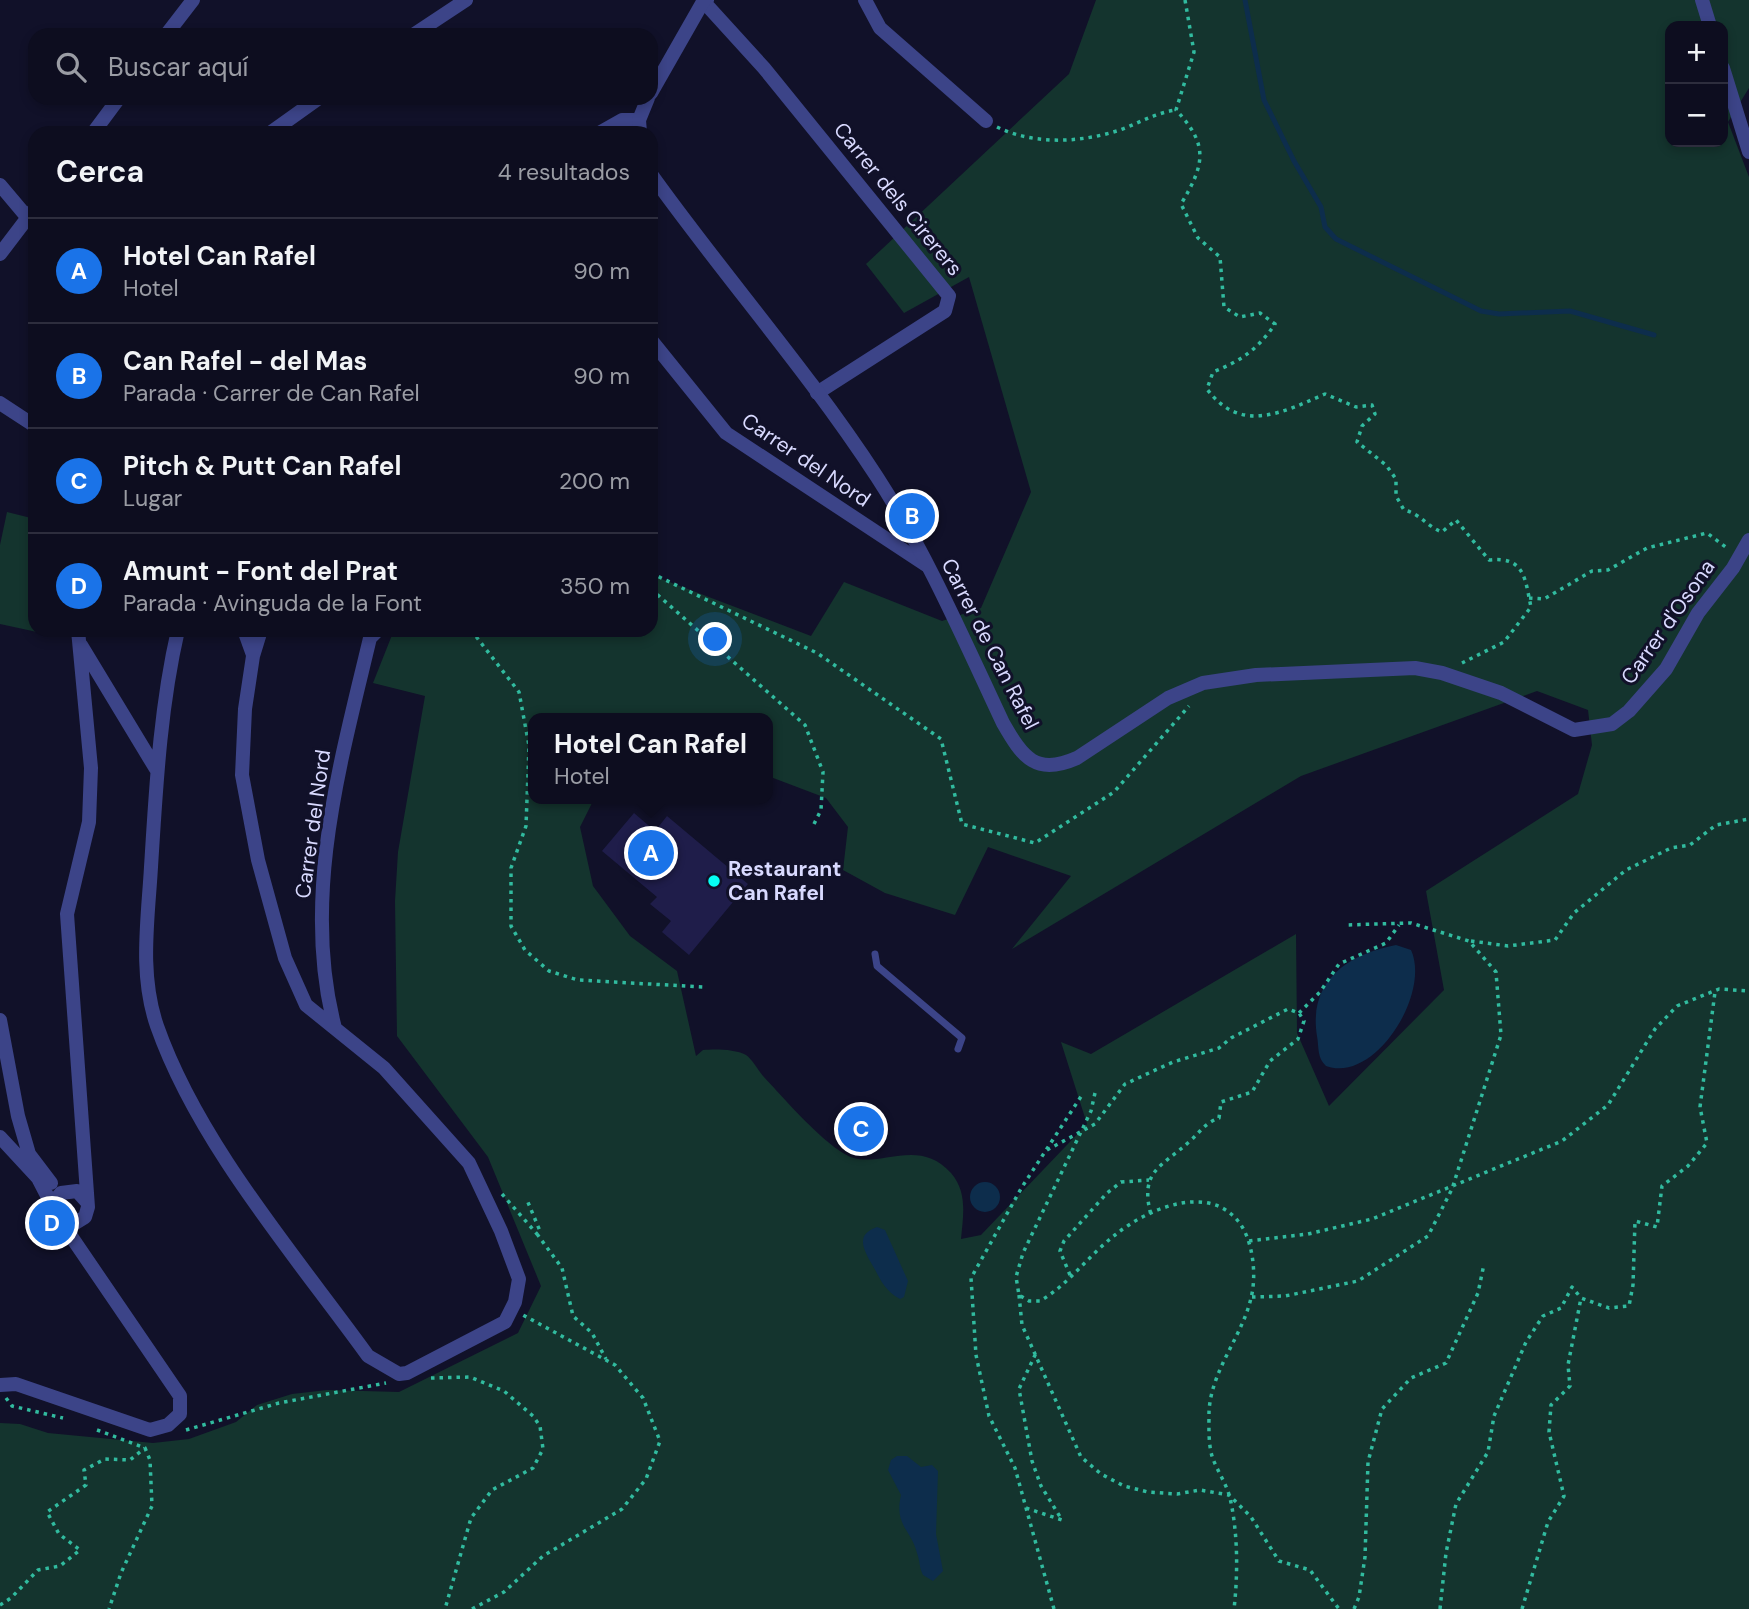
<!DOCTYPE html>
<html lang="es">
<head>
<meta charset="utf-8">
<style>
  body { margin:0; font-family:"DM Sans",sans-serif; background:#1b1b2c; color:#f1f3f6 }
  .controls { position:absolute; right:21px; top:21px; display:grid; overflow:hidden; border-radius:14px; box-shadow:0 4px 10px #0003 }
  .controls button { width:63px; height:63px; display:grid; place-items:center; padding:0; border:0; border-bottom:2px solid #2d2d3d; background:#0d0d1f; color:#f1f3f6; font:35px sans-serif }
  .you { position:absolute; left:716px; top:640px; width:24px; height:24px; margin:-18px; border:5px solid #fff; border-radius:50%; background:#1a73e8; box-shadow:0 0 0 10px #1a73e833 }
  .badge { display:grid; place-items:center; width:46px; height:46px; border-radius:50%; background:#1a73e8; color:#fff; font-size:23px; font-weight:700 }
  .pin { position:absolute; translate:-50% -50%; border:4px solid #fff; box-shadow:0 2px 7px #0006 }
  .popup { position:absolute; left:528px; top:713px; width:245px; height:91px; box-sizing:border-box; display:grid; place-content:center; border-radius:14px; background:#0d0d1f; filter:drop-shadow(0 2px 5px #0005); font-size:23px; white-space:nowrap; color:#9a9ca4 }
  .popup b { font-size:26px; color:#f1f3f6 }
  .popup::after { content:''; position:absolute; left:50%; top:100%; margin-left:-14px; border:14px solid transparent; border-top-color:#0d0d1f }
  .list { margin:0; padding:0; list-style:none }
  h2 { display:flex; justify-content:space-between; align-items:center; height:91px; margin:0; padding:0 28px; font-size:30px }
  h2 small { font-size:23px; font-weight:400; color:#9a9ca4 }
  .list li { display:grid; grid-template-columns:46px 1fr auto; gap:21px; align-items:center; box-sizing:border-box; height:105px; padding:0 28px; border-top:2px solid #2d2d3d }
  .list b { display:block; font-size:26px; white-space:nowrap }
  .list p { margin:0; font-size:23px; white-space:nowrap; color:#9a9ca4 }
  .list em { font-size:23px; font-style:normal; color:#9a9ca4 }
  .icon { flex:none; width:38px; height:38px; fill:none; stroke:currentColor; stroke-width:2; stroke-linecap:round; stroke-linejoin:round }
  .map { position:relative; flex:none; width:1749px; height:1609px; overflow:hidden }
  .search { position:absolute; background:#0d0d1f; box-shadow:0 4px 10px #0003; left:28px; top:28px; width:630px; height:77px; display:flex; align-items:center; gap:18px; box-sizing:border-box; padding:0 24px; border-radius:21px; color:#9a9ca4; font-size:26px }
  .panel { position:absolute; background:#0d0d1f; box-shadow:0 4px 10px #0003; left:28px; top:126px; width:630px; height:511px; border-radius:21px }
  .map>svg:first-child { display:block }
  .green { fill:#14342e; fill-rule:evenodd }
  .water { fill:#0d2d4c }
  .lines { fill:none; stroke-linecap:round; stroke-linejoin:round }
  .stream { stroke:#0d2d4c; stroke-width:5 }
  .building { fill:#1f1d4a }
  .path { stroke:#31bb9f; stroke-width:3.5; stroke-dasharray:3.5 5; stroke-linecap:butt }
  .service { stroke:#3c4488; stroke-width:7 }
  .minor { stroke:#3c4488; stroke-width:14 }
  .tertiary { stroke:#3c4488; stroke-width:14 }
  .poi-dot { fill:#06fef4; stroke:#111129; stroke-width:2.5 }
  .labels { text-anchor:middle; stroke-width:6; stroke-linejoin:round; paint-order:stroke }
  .street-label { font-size:21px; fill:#d9daff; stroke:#111129 }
  .poi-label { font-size:21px; font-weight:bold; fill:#d9daff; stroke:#111129; text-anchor:start }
</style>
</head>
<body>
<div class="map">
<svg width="1749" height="1609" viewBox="0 0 1749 1609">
  <rect width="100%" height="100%" fill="#111129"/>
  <path class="green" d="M 1096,0 L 1749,0 L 1749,88 L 1728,122 L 1749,177 L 1749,1609 L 0,1609 L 0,1423 L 20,1424 L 48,1433 L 153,1443 L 189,1439 L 236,1422 L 257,1405 L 292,1394 L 327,1390 L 399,1392 L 518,1333 L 541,1286 L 488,1157 L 397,1036 L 395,901 L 398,852 L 425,696 L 373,683 L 394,630 L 651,630 L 651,575 L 811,636 L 844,582 L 942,621 L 981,608 L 1031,492 L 969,277 L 904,313 L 866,264 L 1069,74 ZM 1670,26 L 1723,26 L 1723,142 L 1670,142 ZM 1537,691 L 1588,710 L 1592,745 L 1578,794 L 1426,891 L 1444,990 L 1329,1106 L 1297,1033 L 1296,934 L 1091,1054 L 1061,1042 L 1087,1124 L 981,1235 L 961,1239 C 963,1216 968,1193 951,1173 C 920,1138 883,1166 854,1158 C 829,1151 782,1096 763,1076 C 758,1070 752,1059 746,1055 C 735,1049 715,1049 703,1050 L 696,1056 L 677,971 L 630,936 L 593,886 L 580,827 L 594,799 L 534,799 L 534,718 L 768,718 L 768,776 L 826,798 L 848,827 L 843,870 L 885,893 L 955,915 L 988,847 L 1071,876 L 1012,949 L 1301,776 Z
    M 7,512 L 35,519 L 37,632 L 0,624 L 0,545 Z"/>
  <path class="water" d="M 1396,945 L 1411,950 C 1431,993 1375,1084 1326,1066 C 1317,1058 1319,1047 1317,1036 C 1308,981 1348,954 1396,945 Z
    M970 1197a15 15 0 1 1 30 0a15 15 0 1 1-30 0Z
    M 877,1227 L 885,1230 L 908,1281 L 904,1297 L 900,1299 C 882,1289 880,1277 870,1261 C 862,1246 857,1234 877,1227 Z
    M 897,1456 L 907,1456 L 921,1467 L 932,1465 L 938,1471 L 936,1534 L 943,1571 L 933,1581 L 923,1575 C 919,1567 920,1561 917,1553 C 911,1529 894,1526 901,1495 L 888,1470 L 891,1460 Z"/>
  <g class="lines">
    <path class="stream" d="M 1245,0 L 1264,100 L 1294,161 L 1321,207 L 1325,227 L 1336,239 L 1481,311 L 1499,314 L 1570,311 L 1654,335"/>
  </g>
  <path class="building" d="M 634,813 L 655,831 L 667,816 L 748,884 L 689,955 L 662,932 L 671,921 L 650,904 L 657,897 L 602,851 Z
    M 864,1107 L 885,1125 L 857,1151 L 837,1133 Z"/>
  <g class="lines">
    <path class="path" d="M 1185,0 L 1194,52 L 1176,110 C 1209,145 1205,164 1181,204 L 1198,238 L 1220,257 L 1224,307 L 1240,317 L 1260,313 L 1275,324 C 1258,349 1241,361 1213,372 L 1207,389 C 1241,435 1283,412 1325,394 L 1356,407 L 1372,405 L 1375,414 L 1362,426 L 1357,442 L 1386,465 L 1396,479 L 1396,496 L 1404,510 C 1421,514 1426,526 1442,532 L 1456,520 L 1489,560 C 1525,556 1525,579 1531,607 L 1504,642 L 1462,663
      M 997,127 C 1034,145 1080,143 1120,130 C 1139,123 1155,113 1176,110
      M 651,573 L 817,653 L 941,739 L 962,824 L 1035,843 L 1114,792 L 1189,706
      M 651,589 L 805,725 L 823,772 L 821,810 L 814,824
      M 1529,598 L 1544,599 L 1592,571 L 1608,570 L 1647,548 L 1707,533 L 1727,548
      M 471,630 L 519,692 L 529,746 L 526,826 L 511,868 L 511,926 L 525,950 L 549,971 L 578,980 L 703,987
      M 1471,941 L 1508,946 L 1555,940 L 1574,913 L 1626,870 L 1671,848 L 1690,845 L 1716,825 L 1749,819
      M 1299,1013 L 1320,992 L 1339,964 L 1386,943 L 1399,925
      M 1095,1093 L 1091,1111 L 1023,1253 L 1016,1277 L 1019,1295 L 1029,1301 L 1040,1301 C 1068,1285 1089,1255 1115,1235 C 1147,1209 1207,1183 1238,1221 C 1253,1239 1257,1275 1251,1298 C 1242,1337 1211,1370 1209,1412 C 1209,1426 1208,1446 1213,1459 C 1218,1472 1227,1485 1230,1498 C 1238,1533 1238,1574 1234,1609
      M 1047,1150 L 1095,1124 L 1125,1084 L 1173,1062 L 1219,1048 L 1231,1038 L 1288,1009 L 1299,1013 L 1304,1021 L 1298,1039 L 1270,1061 L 1252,1092 L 1221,1102 L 1219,1118 C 1205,1123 1201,1131 1190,1141 C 1162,1167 1139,1170 1151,1215
      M 502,1194 L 537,1234 L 540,1231 L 527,1200
      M 537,1234 L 562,1268 L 573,1316 L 592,1333 L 606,1359
      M 1249,1241 L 1308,1234 L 1372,1219 L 1562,1141 L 1608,1105 L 1655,1029 L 1677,1006 L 1719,989 L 1749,991
      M 1070,1275 L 1060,1251 L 1064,1241 L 1107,1193 L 1121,1182 L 1149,1180
      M 1019,1295 L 1022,1325 L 1081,1457 L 1101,1474 L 1124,1486 L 1148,1492 L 1177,1494 L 1200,1490 L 1229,1495 L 1251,1517 L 1279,1561 L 1310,1570 L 1339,1609
      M 1252,1297 L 1285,1296 L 1358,1281 L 1428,1236 L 1452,1189 L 1501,1035 L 1496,972 L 1469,941 L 1411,923 L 1345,925
      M 431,1378 L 470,1377 L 504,1391 L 533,1416 L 540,1426 L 543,1449 L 533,1468 L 492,1490 L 471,1518 L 445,1609
      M 6,1398 L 12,1406 L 63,1418
      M 97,1430 L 145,1448 L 150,1460 L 152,1506 L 121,1573 L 109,1609
      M 186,1430 L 279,1403 L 386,1383
      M 1026,1508 L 1062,1520 L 1041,1486 L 1032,1461 L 1019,1389 L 1036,1353
      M 0,1605 L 11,1598 L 38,1570 L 60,1566 L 80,1550 L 59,1534 L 47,1512 L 86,1485 L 84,1470 L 105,1459 L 130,1460 L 145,1448
      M 472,1609 L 504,1592 L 543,1556 L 622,1509 L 646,1479 L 660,1441 L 643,1398 L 615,1365 L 523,1315
      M 1054,1609 L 1015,1468 L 989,1416 L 976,1355 L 971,1278 L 1022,1187 L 1082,1095
      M 1354,1609 L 1359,1597 L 1365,1557 L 1368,1462 L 1382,1409 L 1411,1378 L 1446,1363 L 1478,1293 L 1484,1264
      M 1440,1609 L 1446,1553 L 1456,1504 L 1488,1452 L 1494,1416 L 1526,1342 L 1543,1316 L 1561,1308 L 1572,1287 L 1581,1298
      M 1522,1609 L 1548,1522 L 1564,1496 L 1549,1432 L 1551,1405 L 1570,1386 L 1568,1365 L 1581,1298 L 1609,1308 L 1629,1306 L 1633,1285 L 1635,1221 L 1657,1227 L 1662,1186 L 1688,1166 L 1707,1143 L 1700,1107 L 1715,992"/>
    <path class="service" d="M 875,954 L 877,966 L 962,1038 L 958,1049"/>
    <path class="minor" d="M 707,0 L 704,2 L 764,68 L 949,296 L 945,311 L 817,393
      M 865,0 L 880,28 L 986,121
      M 166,35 L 193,0
      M 413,35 L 466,0
      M 93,133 L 119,98
      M 270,133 L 319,98
      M 599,133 L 622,120 L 639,120
      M 0,185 L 27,217
      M 0,254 L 35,208
      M 651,340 L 726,433 L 926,565
      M 0,403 L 35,426
      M 78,630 L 91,768 L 89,822 L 67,914 L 88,1207 L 85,1217 L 72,1225 L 62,1223 L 55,1216 L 54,1201 L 61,1193 L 77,1191 L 87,1202
      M 178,630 C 160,708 156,788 151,867 C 148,920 139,974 157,1026 C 198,1143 295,1255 368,1356 L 399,1374 L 407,1373 L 505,1322 L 515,1302 L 519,1279 L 501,1231 L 469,1163 L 384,1068 L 306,1005 L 285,958 L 258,860 L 242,775 L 245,709 L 253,656 L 261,630
      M 244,630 L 253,655
      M 81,645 L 156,769
      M 0,1020 L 18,1116 L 29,1154 L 51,1183
      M 335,1028 C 301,899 340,764 370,638 L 378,630
      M 0,1137 L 38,1178 L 53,1207
      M 0,1385 L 16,1384 L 150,1430 L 168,1425 L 180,1414 L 180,1396 L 62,1223"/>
    <path class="tertiary" d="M 1702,0 L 1710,26
      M 1723,68 L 1749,152
      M 651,93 L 704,0
      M 640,133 L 639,120 L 648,98
      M 651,174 C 724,276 808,371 877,477 C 927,554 964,640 1003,723 C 1023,758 1036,776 1077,758 L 1168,698 L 1203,683 L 1256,675 L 1415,668 L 1442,673 L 1501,693 L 1574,730 L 1612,724 L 1629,711 L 1666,669 L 1698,613 L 1733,568 L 1749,540"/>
  </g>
  <circle class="poi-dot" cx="714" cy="881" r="7"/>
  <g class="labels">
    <g class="street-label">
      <text transform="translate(898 199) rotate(51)" y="7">Carrer dels Cirerers</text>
      <text transform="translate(806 460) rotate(34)" y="7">Carrer del Nord</text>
      <text transform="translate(1668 622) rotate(-55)" y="7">Carrer d'Osona</text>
      <text transform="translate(990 644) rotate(63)" y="7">Carrer de Can Rafel</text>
      <text transform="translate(313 824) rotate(-82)" y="7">Carrer del Nord</text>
    </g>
    <g class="poi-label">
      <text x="728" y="876">Restaurant<tspan x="728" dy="24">Can Rafel</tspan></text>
    </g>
  </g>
</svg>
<div class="controls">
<button>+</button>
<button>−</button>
</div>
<div class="you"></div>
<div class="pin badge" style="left:651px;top:853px">A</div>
<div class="popup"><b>Hotel Can Rafel</b>Hotel</div>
<div class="pin badge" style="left:912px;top:516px">B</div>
<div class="pin badge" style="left:861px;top:1129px">C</div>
<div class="pin badge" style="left:52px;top:1223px">D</div>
<div class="search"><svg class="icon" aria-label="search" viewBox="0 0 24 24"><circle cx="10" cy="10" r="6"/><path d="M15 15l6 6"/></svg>Buscar aquí</div>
<section class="panel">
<h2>Cerca<small>4 resultados</small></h2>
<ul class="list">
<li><span class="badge">A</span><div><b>Hotel Can Rafel</b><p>Hotel</p></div><em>90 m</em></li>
<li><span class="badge">B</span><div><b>Can Rafel - del Mas</b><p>Parada · Carrer de Can Rafel</p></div><em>90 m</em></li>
<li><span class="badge">C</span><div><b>Pitch &amp; Putt Can Rafel</b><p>Lugar</p></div><em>200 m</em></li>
<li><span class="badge">D</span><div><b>Amunt - Font del Prat</b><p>Parada · Avinguda de la Font</p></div><em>350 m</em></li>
</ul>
</section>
</div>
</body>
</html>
